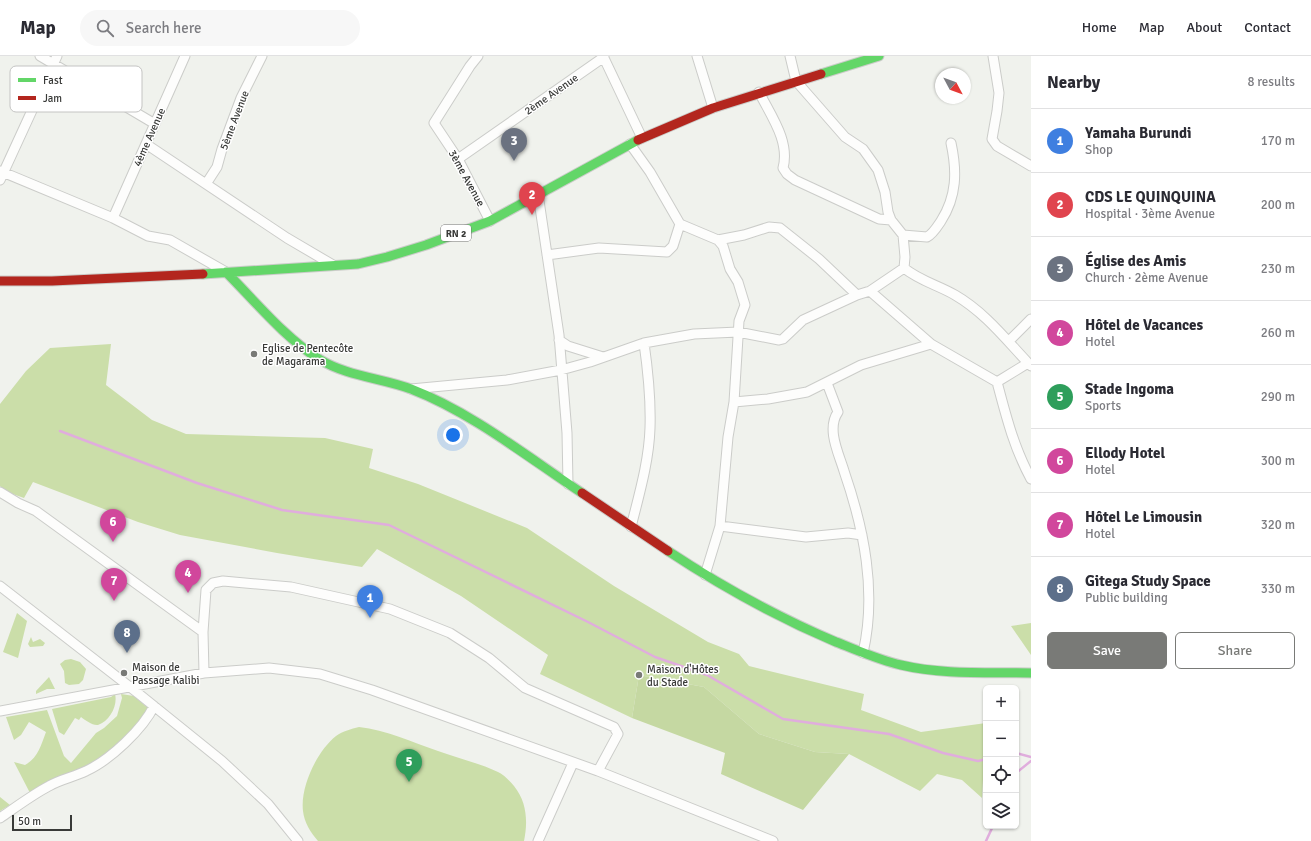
<!DOCTYPE html>
<html lang="en">
<head>
<meta charset="utf-8">
<style>
  body { margin:0; font-family:Signika,sans-serif; background:#f7f7f7; color:#2b2b33 }
  .controls { position:absolute; right:12px; bottom:12px; display:grid; overflow:hidden; border-radius:6px; box-shadow:0 1px 3px #0004 }
  .controls button { width:36px; height:36px; display:grid; place-items:center; padding:0; border:0; border-bottom:1px solid #e1e1e2; background:#fff; color:#2b2b33; font:20px sans-serif }
  .compass { position:absolute; left:935px; top:12px; width:36px; height:36px; border-radius:50%; background:#fff; box-shadow:0 1px 3px #0004; rotate:131deg }
  .scale { position:absolute; left:12px; bottom:10px; width:60px; box-sizing:border-box; padding-left:4px; border:2px solid #393a38; border-top:0; font-size:11px; line-height:14px; white-space:nowrap; color:#393a38; -webkit-text-stroke:3px #fff; paint-order:stroke }
  .you { position:absolute; left:453px; top:379px; width:14px; height:14px; margin:-10px; border:3px solid #fff; border-radius:50%; background:#1a73e8; box-shadow:0 0 0 6px #1a73e833 }
  .badge { display:grid; place-items:center; width:26px; height:26px; border-radius:50%; background:#797a77; color:#fff; font-size:13px; font-weight:700 }
  .pin { position:absolute; translate:-50% -33px; filter:drop-shadow(0 1px 2px #0008) }
  .pin::after { content:''; position:absolute; top:21px; width:14px; height:12px; background:inherit; clip-path:polygon(0 0,100% 0,50% 100%) }
  .list { margin:0; padding:0; list-style:none }
  h2 { display:flex; justify-content:space-between; align-items:center; height:52px; margin:0; padding:0 16px; font-size:17px }
  h2 small { font-size:13px; font-weight:400; color:#7c7c81 }
  .list li { display:grid; grid-template-columns:26px 1fr auto; gap:12px; align-items:center; box-sizing:border-box; height:64px; padding:0 16px; border-top:1px solid #e1e1e2 }
  .list b { display:block; font-size:15px; white-space:nowrap }
  .list p { margin:0; font-size:13px; white-space:nowrap; color:#7c7c81 }
  .list em { font-size:13px; font-style:normal; color:#7c7c81 }
  .actions { display:flex; gap:8px; padding:12px 16px }
  .actions a { flex:1; padding:9px 0; border:1px solid #797a77; border-radius:6px; text-align:center; font-size:14px; color:#797a77 }
  .actions .main { background:#797a77; color:#fff }
  .icon { flex:none; width:22px; height:22px; fill:none; stroke:currentColor; stroke-width:2; stroke-linecap:round; stroke-linejoin:round }
  .map { position:relative; flex:none; width:1031px; height:785px; overflow:hidden }
  header { display:flex; align-items:center; gap:24px; box-sizing:border-box; height:56px; padding:0 20px; background:#fff; border-bottom:1px solid #e1e1e2 }
  header strong { font-size:19px }
  nav { display:flex; gap:22px; margin-inline-start:auto; font-size:14px }
  .search { width:280px; height:36px; background:#f7f7f7; display:flex; align-items:center; gap:10px; box-sizing:border-box; padding:0 14px; border-radius:22px; color:#7c7c81; font-size:15px }
  main { display:flex }
  aside { flex:1; background:#fff }
  .map>svg:first-child { display:block }
  .green { fill:#cbdea9 }
  .forest { fill:#c5d8a2 }
  .lines { fill:none; stroke-linecap:round; stroke-linejoin:round }
  .stream { stroke:#e0addd; stroke-width:2.5 }
  .street-casing { stroke:#cbccc9; stroke-width:11 }
  .fast-casing { stroke:#cbccc9; stroke-width:11 }
  .jam-casing { stroke:#cbccc9; stroke-width:11 }
  .street { stroke:#fdfdfc; stroke-width:9 }
  .fast { stroke:#63d668; stroke-width:9 }
  .jam { stroke:#b3261e; stroke-width:9 }
  .poi-dot { fill:#797a77; stroke:#fff; stroke-width:1.5 }
  .labels { text-anchor:middle; stroke-width:3; stroke-linejoin:round; paint-order:stroke }
  .shield { fill:#fff; stroke:#747574; stroke-width:1 }
  .shield-label { font-size:10px; font-weight:bold; fill:#393a38 }
  .street-label { font-size:11px; fill:#393a38; stroke:#fff }
  .poi-label { font-size:11px; fill:#393a38; stroke:#fff; text-anchor:start }
  .key { fill:#fff; stroke:#c4c4c3; stroke-width:1 }
  .key-label { font-size:11px; fill:#393a38 }
</style>
</head>
<body>
<header>
<strong>Map</strong>
<div class="search"><svg class="icon" aria-label="search" viewBox="0 0 24 24"><circle cx="10" cy="10" r="6"/><path d="M15 15l6 6"/></svg>Search here</div>
<nav><a>Home</a><a>Map</a><a>About</a><a>Contact</a></nav>
</header>
<main>
<div class="map">
<svg width="1031" height="785" viewBox="0 0 1031 785">
  <rect width="100%" height="100%" fill="#f0f2ed"/>
  <path class="green" d="M 111,288 L 106,329 L 152,364 L 186,378 L 325,382 L 373,393 L 369,412 L 418,428 L 527,472 L 614,530 L 708,586 L 739,598 L 749,610 L 864,638 L 861,654 L 921,676 L 986,667 L 982,742 L 962,724 L 937,718 L 920,735 L 849,698 L 815,696 L 759,678 L 704,631 L 639,619 L 632,662 L 540,618 L 548,599 L 461,540 L 377,493 L 362,511 L 277,497 L 180,479 L 138,466 L 33,426 L 24,442 L 4,435 L 0,430 L 0,348 L 26,315 L 50,292 Z
    M 17,557 L 27,565 L 18,602 L 3,596 Z
    M 1031,567 L 1031,599 L 1011,570 Z
    M 31,581 L 33,586 L 40,583 L 45,587 L 43,590 L 30,591 L 28,588 Z
    M 71,603 L 80,606 L 86,613 L 83,624 L 79,628 L 69,629 L 65,627 L 64,615 L 60,608 L 65,604 Z
    M 49,621 L 55,633 L 47,633 L 36,638 L 36,635 Z
    M 115,638 C 118,649 110,665 98,669 C 93,670 85,664 81,661 L 79,664 L 75,662 L 64,679 L 59,676 L 52,653 L 111,641 Z
    M 121,638 L 134,640 L 148,652 L 148,654 L 134,675 L 100,704 L 30,737 L 14,706 L 25,709 C 38,702 41,689 46,676 L 29,666 L 21,679 L 14,684 L 6,661 L 47,654 L 64,700 L 71,707 L 96,677 L 104,672 L 117,660 L 122,642 Z
    M 359,671 C 386,674 412,686 438,695 C 457,702 479,707 498,716 C 504,719 510,725 514,730 C 527,746 528,766 524,785 L 318,785 C 311,777 304,766 303,755 C 300,731 317,695 336,680 C 343,675 351,673 359,671 Z
    M 0,741 L 10,749 L 0,755 Z"/>
  <path class="forest" d="M 639,619 L 704,631 L 759,678 L 815,696 L 849,698 L 803,754 L 721,718 L 725,697 L 632,662 Z"/>
  <g class="lines">
    <path class="stream" d="M 60,375 L 197,427 L 282,454 L 389,469 L 588,566 L 655,601 L 707,619 L 783,663 L 889,678 L 943,697 L 978,705 L 986,703
      M 1016,697 L 1031,701
      M 1016,717 L 1031,705
      M 986,785 L 993,770"/>
    <defs>
      <path id="street" d="M 40,0 L 155,68
        M 478,0 L 470,10 L 434,67 L 458,103 L 490,165
        M 603,0 L 642,82
        M 697,0 L 713,52
        M 790,0 L 796,25 L 845,81 L 863,93 L 878,114 L 885,136 L 888,156 L 891,164
        M 993,0 L 999,37 L 997,55 L 992,83 L 997,90 L 1031,110
        M 759,36 C 771,60 790,85 783,112 L 787,118 L 795,124 L 879,163 L 891,164 L 903,179 L 905,201 L 904,212
        M 146,88 L 287,182 L 333,209
        M 630,88 L 650,116 L 680,168 L 718,184
        M 458,103 L 604,1
        M 0,115 L 113,162 L 148,180 L 170,184 L 226,216
        M 0,124 L 57,0
        M 206,128 L 217,111 L 222,93 L 241,42 L 262,0
        M 538,138 L 559,279 L 567,377 L 568,428
        M 113,162 L 185,0
        M 903,179 L 927,181 C 933,178 937,171 941,165 C 957,140 957,115 951,87
        M 547,199 L 599,192 L 667,196 L 673,190 L 680,168
        M 870,235 L 931,288 L 997,326 C 1006,360 1014,392 1031,423
        M 559,284 L 568,290 L 603,301
        M 1009,285 L 1031,263
        M 997,326 L 1028,307
        M 827,327 L 838,356 C 826,373 839,398 844,415 C 864,473 877,536 863,597
        M 411,333 L 507,324 L 561,314 L 590,306 L 644,287 L 694,278 L 738,276 L 779,284 L 783,283 L 803,264 L 857,239 L 870,235 L 904,212 C 920,225 938,229 955,239 C 986,257 1007,285 1031,310
        M 734,346 L 768,343 L 807,336 L 861,309 L 931,288
        M 0,436 L 18,447 L 36,455 L 203,576
        M 720,470 L 806,481 L 848,477 L 862,479
        M 631,471 C 639,439 649,405 650,372 C 651,343 648,315 644,287
        M 705,519 L 720,470 L 728,381 L 734,346 L 739,265 L 745,249 L 738,226 L 730,213 L 723,190 L 718,184 L 744,179 L 769,171 L 780,172 L 819,203 L 857,239
        M 0,530 L 139,638 L 222,705 L 268,748 L 298,785
        M 204,617 L 203,576 L 206,534 L 213,527 L 223,525 L 291,531 L 390,553 L 450,577 L 489,602 L 525,632 L 614,671 L 618,678 L 598,715
        M 0,655 L 204,617 L 269,612 L 320,618 L 372,634 L 598,715 L 773,785
        M 0,762 C 16,751 32,739 49,730 C 61,723 74,721 86,715 C 110,704 143,673 154,650
        M 538,785 L 573,707"/>
      <path id="fast" d="M 821,18 L 879,0
        M 226,216 C 255,245 285,282 319,303 C 346,320 381,322 411,333 C 471,356 529,402 582,437
        M 203,218 L 358,208 L 387,201 L 426,189 L 490,165 L 638,84
        M 668,495 C 721,530 777,561 836,586 C 857,594 879,604 901,609 C 943,619 988,616 1031,617"/>
      <path id="jam" d="M 638,84 L 713,52 L 821,18
        M 0,225 L 52,225 L 203,218
        M 582,437 L 668,495"/>
    </defs>
    <use href="#street" class="street-casing"/>
    <use href="#fast" class="fast-casing"/>
    <use href="#jam" class="jam-casing"/>
    <use href="#street" class="street"/>
    <use href="#fast" class="fast"/>
    <use href="#jam" class="jam"/>
  </g>
  <g class="poi-dot">
    <circle cx="254" cy="298" r="4"/>
    <circle cx="124" cy="617" r="4"/>
    <circle cx="639" cy="619" r="4"/>
  </g>
  <g class="labels">
    <rect class="shield" x="441" y="169" width="30" height="16" rx="3"/>
    <g class="shield-label">
      <text x="456" y="181">RN 2</text>
    </g>
    <g class="street-label">
      <text transform="translate(551 38) rotate(-35)" y="4">2ème Avenue</text>
      <text transform="translate(234 64) rotate(-69)" y="4">5ème Avenue</text>
      <text transform="translate(149 81) rotate(-66)" y="4">4ème Avenue</text>
      <text transform="translate(467 122) rotate(61)" y="4">3ème Avenue</text>
    </g>
    <g class="poi-label">
      <text x="262" y="296">Eglise de Pentecôte<tspan x="262" dy="13">de Magarama</tspan></text>
      <text x="132" y="615">Maison de<tspan x="132" dy="13">Passage Kalibi</tspan></text>
      <text x="647" y="617">Maison d'Hôtes<tspan x="647" dy="13">du Stade</tspan></text>
    </g>
  </g>
  <rect x="10" y="10" width="132" height="46" rx="6" class="key"/>
  <rect x="18" y="22" width="18" height="4" fill="#63d668"/>
  <rect x="18" y="40" width="18" height="4" fill="#b3261e"/>
  <g class="key-label">
    <text x="43" y="28">Fast</text>
    <text x="43" y="46">Jam</text>
  </g>
</svg>
<div class="controls">
<button>+</button>
<button>−</button>
<button><svg class="icon" aria-label="locate" viewBox="0 0 24 24"><circle cx="12" cy="12" r="6"/><path d="M12 2v4M12 18v4M2 12h4M18 12h4"/></svg></button>
<button><svg class="icon" aria-label="layers" viewBox="0 0 24 24"><path d="M12 4l9 5-9 5-9-5zM3 14l9 5 9-5"/></svg></button>
</div>
<svg class="compass" viewBox="-18 -18 36 36"><path d="M0-13l5 13h-10z" fill="#e53935"/><path d="M0 13l5-13h-10z" fill="#7c7c81"/></svg>
<div class="scale">50 m</div>
<div class="you"></div>
<div class="pin badge" style="left:370px;top:562px;background:#3f7fe0">1</div>
<div class="pin badge" style="left:532px;top:159px;background:#e0444e">2</div>
<div class="pin badge" style="left:514px;top:105px;background:#6b7280">3</div>
<div class="pin badge" style="left:188px;top:537px;background:#d1479c">4</div>
<div class="pin badge" style="left:409px;top:726px;background:#2e9e5b">5</div>
<div class="pin badge" style="left:113px;top:486px;background:#d1479c">6</div>
<div class="pin badge" style="left:114px;top:545px;background:#d1479c">7</div>
<div class="pin badge" style="left:127px;top:597px;background:#5c6f8a">8</div>
</div>
<aside>
<h2>Nearby<small>8 results</small></h2>
<ul class="list">
<li><span class="badge" style="background:#3f7fe0">1</span><div><b>Yamaha Burundi</b><p>Shop</p></div><em>170 m</em></li>
<li><span class="badge" style="background:#e0444e">2</span><div><b>CDS LE QUINQUINA</b><p>Hospital · 3ème Avenue</p></div><em>200 m</em></li>
<li><span class="badge" style="background:#6b7280">3</span><div><b>Église des Amis</b><p>Church · 2ème Avenue</p></div><em>230 m</em></li>
<li><span class="badge" style="background:#d1479c">4</span><div><b>Hôtel de Vacances</b><p>Hotel</p></div><em>260 m</em></li>
<li><span class="badge" style="background:#2e9e5b">5</span><div><b>Stade Ingoma</b><p>Sports</p></div><em>290 m</em></li>
<li><span class="badge" style="background:#d1479c">6</span><div><b>Ellody Hotel</b><p>Hotel</p></div><em>300 m</em></li>
<li><span class="badge" style="background:#d1479c">7</span><div><b>Hôtel Le Limousin</b><p>Hotel</p></div><em>320 m</em></li>
<li><span class="badge" style="background:#5c6f8a">8</span><div><b>Gitega Study Space</b><p>Public building</p></div><em>330 m</em></li>
</ul>
<div class="actions"><a class="main">Save</a><a>Share</a></div>
</aside>
</main>
</body>
</html>
